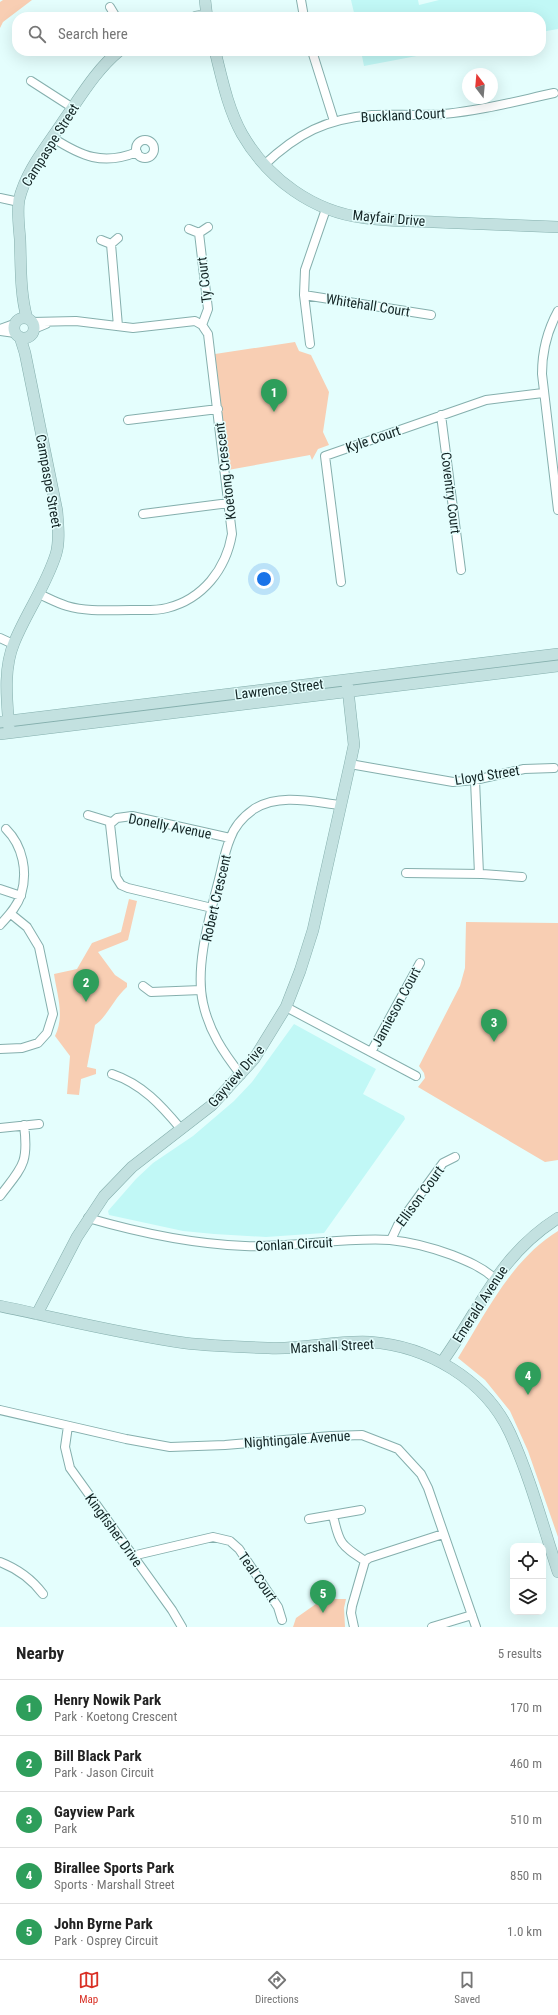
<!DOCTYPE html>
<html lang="en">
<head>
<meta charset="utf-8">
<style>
  body { margin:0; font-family:"Roboto Condensed",sans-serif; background:#f2f2f2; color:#222 }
  .controls { position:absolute; right:12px; bottom:12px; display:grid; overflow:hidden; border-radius:8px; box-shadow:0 4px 16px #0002 }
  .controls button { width:36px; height:36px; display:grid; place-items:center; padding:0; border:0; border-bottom:1px solid #e0e0e0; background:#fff; color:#222; font:20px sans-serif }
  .compass { position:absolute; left:462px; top:68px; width:36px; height:36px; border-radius:50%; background:#fff; box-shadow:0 4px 16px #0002; rotate:344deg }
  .you { position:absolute; left:264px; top:579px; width:14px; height:14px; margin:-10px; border:3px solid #fff; border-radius:50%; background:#1a73e8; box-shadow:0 0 0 6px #1a73e833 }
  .badge { display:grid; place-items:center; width:26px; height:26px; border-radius:50%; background:#d93025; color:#fff; font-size:13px; font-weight:700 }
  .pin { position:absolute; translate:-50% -33px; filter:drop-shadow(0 1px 2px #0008) }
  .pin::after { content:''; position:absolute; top:21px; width:14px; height:12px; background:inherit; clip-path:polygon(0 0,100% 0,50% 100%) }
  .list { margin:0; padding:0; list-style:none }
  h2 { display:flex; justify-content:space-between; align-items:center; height:52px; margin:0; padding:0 16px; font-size:17px }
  h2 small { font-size:13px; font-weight:400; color:#767676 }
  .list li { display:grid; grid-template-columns:26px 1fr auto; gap:12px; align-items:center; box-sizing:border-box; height:56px; padding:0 16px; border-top:1px solid #e0e0e0 }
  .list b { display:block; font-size:15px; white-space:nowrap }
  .list p { margin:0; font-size:13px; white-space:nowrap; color:#767676 }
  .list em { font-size:13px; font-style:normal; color:#767676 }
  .icon { flex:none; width:22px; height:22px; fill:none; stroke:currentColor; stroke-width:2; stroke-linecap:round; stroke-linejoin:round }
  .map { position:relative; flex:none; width:558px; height:1627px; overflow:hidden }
  .search { position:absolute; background:#fff; box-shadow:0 4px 16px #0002; left:12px; right:12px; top:12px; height:44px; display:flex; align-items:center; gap:10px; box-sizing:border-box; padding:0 14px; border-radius:16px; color:#767676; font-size:15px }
  .sheet { height:332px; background:#fff }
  nav { display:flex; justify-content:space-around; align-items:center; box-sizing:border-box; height:56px; border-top:1px solid #e0e0e0; background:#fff; font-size:11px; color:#767676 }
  nav a { display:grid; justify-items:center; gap:2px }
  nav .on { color:#d93025 }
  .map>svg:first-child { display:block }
  .built { fill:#c1f8f6 }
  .green { fill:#f8ceb3 }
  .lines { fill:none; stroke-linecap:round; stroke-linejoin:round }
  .street-casing { stroke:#85afad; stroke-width:10 }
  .secondary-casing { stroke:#85afad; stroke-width:12 }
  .street { stroke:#fff; stroke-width:8 }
  .secondary { stroke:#c3e1e0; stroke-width:11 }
  .labels { text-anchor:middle; stroke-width:3; stroke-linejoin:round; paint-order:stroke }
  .street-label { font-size:14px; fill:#132424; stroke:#e4fefd }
</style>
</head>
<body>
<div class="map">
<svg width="558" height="1627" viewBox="0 0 558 1627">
  <rect width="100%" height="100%" fill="#e4fefd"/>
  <path class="built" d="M 351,0 L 418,0 L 419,5 L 439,0 L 558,0 L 558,29 L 541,32 L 541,17 L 355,17 Z
    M 361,51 L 443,51 L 364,66 Z
    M 294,1024 L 376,1069 L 363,1094 L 404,1116 L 405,1119 L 324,1233 L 266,1237 L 214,1234 L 183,1231 L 109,1215 L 108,1211 L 136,1179 L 153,1163 L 193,1136 L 234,1101 L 252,1082 Z"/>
  <path class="green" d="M 3,0 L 32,0 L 3,22 L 0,28 L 0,2 Z
    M 295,342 L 299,351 L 311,355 L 329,392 L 323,432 L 329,445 L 318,449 L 312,460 L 310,455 L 228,470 L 215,354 Z
    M 129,899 L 137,901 L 128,940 L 98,952 L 115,975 L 127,983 L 127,987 C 114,998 108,1016 95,1025 L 87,1067 L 96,1069 L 96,1074 L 81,1079 L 79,1095 L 67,1094 L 70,1056 L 55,1036 C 65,1016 57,995 54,974 L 77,969 L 92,943 L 121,932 Z
    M 466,922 L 558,923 L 558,1160 L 545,1162 L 418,1087 L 425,1078 L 424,1073 L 419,1066 L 460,986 L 465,968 Z
    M 558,1231 L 558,1537 L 528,1451 L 510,1411 L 485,1380 L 458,1358 C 486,1313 511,1260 558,1231 Z
    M 323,1599 L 346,1599 L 344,1608 L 345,1627 L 293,1627 L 296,1618 Z"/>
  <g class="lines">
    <defs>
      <path id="street" d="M 301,0 L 304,17
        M 110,7 L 116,17
        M 312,51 L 334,121
        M 31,81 L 73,108
        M 53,138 C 81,156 103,166 137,152
        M136 149a9 9 0 1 1 18 0a9 9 0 1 1-18 0Z
        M 264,165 C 298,133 326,119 372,115 C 396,114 419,116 443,114 C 480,111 517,101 554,93
        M 0,198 L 19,202
        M 189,229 L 199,233 L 208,309 L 202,325
        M 199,233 L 208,227
        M 101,240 L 111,244 L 118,326
        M 111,244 L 118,238
        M 304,295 L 431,315
        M 558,311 C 547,331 542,351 542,374 L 558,510
        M 32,322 L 76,321 L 133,328 L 195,321 L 202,325 L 208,334 L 232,534 C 226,569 203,599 167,608 C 156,611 143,610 131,610 C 109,610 87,612 67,606 C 57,603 48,598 39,594
        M 0,329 L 14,324
        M 34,329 L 46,324
        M 0,331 L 15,333
        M 310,344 L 304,295 L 305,270 L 326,209
        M 441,415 L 461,570
        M 128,420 L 218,409
        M 143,514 L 229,503
        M 341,582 L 325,456 L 486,400 L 543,393
        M 0,638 L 13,644
        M 350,764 L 453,782 L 475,780 L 524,769 L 554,768
        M 475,780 L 479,874
        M 88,815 L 111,822
        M 406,873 L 482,874 L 522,877
        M 0,889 L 21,896
        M 212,908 L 128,888 L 121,885 L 116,877 L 110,824 L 117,818 L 132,816 L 230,838
        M 0,925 C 8,916 17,907 21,895 C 28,872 23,846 6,829
        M 143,986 L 151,992 L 201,990
        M 286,1007 L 416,1076
        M 0,1049 L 22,1048 L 38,1043 L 47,1033 L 53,1014 L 39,947 L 27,927 L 11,914
        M 371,1052 L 420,963
        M 112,1074 C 142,1084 161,1105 181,1129
        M 241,1075 C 223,1052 209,1031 203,1003 C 195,967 209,919 218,883 C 222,869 224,853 230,839 C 234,827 244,816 254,809 C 280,793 313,802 340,805
        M 0,1128 L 39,1124
        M 0,1196 C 22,1167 29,1164 24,1125
        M 88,1218 C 140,1233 192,1244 245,1246 C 294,1248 342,1237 390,1240 C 411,1242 433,1248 452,1255 C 467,1261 482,1267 494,1278
        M 391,1240 L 398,1225 L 443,1163 L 455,1157
        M 0,1410 L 126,1439 L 170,1447 L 225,1445 L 331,1436 L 362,1435 L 398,1449 L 421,1474 L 428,1488 L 476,1627
        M 68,1426 L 65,1447 L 70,1468 L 172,1610 L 182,1627
        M 333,1515 C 339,1544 341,1545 365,1561
        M 309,1519 L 361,1510
        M 132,1556 L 213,1537 L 230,1541 L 239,1549 L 278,1607 L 282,1620
        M 0,1562 C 18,1569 31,1578 43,1594
        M 354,1627 L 351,1613 L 352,1606 L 365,1561 L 369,1558 L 443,1534
        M 432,1627 L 472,1615"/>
      <path id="secondary" d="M 205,0 L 207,17
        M 196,17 L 207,15
        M 215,51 C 222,79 228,109 242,134 C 268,179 313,212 365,218 C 387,221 411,221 434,222 C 475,224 517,225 558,227
        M 27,318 C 20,293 21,266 20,239 C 19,227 17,212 19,200 C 26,170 48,145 64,120 C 81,96 96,70 119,51
        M14 328a10 10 0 1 1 20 0a10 10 0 1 1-20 0Z
        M 0,722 L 558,654
        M 9,728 C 7,701 3,669 14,643 C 26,613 46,586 56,554 C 60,541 58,525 57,511 L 25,353 L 20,337
        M 0,734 L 558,666
        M 0,1306 C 62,1319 123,1334 185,1343 C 212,1346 241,1347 269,1348 C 302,1350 336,1340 370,1342 C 427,1346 485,1379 510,1433 C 530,1477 543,1526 558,1572
        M 37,1314 L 77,1237 L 104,1196 L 132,1167 L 212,1105 L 254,1059 L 286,1007 L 300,971 L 313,930 L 350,764 L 354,745 L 347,681
        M 442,1362 C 481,1308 498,1256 558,1218"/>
    </defs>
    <use href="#street" class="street-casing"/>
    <use href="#secondary" class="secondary-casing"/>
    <use href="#street" class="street"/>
    <use href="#secondary" class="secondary"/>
  </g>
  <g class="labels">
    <g class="street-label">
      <text transform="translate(403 115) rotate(-3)" y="5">Buckland Court</text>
      <text transform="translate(50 145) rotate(-58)" y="5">Campaspe Street</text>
      <text transform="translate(389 218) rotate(5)" y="5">Mayfair Drive</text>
      <text transform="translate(204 280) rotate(-97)" y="5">Ty Court</text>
      <text transform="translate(368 305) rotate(9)" y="5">Whitehall Court</text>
      <text transform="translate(373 439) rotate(-19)" y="5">Kyle Court</text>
      <text transform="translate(225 471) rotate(-97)" y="5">Koetong Crescent</text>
      <text transform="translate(49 481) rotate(80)" y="5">Campaspe Street</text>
      <text transform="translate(451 493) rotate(83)" y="5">Coventry Court</text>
      <text transform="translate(279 689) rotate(-7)" y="5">Lawrence Street</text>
      <text transform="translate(487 775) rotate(-9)" y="5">Lloyd Street</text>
      <text transform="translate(170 826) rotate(11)" y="5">Donelly Avenue</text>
      <text transform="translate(216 898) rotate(-77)" y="5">Robert Crescent</text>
      <text transform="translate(396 1007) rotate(-62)" y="5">Jamieson Court</text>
      <text transform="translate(236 1076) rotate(-49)" y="5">Gayview Drive</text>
      <text transform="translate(420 1196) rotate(-54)" y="5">Ellison Court</text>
      <text transform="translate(294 1244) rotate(-3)" y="5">Conlan Circuit</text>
      <text transform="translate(480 1304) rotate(-57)" y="5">Emerald Avenue</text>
      <text transform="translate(332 1346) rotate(-3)" y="5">Marshall Street</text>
      <text transform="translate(297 1439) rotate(-4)" y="5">Nightingale Avenue</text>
      <text transform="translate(114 1530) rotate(54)" y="5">Kingfisher Drive</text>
      <text transform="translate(258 1577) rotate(55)" y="5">Teal Court</text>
    </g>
  </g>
</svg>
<div class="controls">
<button><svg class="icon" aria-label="locate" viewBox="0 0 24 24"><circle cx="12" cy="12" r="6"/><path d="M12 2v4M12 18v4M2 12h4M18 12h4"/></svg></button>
<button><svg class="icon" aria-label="layers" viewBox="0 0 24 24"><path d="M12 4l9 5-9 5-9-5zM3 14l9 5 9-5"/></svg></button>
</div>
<svg class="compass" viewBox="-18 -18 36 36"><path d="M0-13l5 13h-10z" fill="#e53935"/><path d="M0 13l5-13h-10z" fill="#767676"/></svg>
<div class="you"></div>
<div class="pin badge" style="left:274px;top:412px;background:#2e9e5b">1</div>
<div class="pin badge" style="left:86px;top:1002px;background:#2e9e5b">2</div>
<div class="pin badge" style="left:494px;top:1042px;background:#2e9e5b">3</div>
<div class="pin badge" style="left:528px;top:1395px;background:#2e9e5b">4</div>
<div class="pin badge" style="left:323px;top:1613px;background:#2e9e5b">5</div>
<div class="search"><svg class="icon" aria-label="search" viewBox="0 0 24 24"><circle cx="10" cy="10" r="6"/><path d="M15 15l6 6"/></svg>Search here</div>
</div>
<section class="sheet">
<h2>Nearby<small>5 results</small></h2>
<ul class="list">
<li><span class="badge" style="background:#2e9e5b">1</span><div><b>Henry Nowik Park</b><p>Park · Koetong Crescent</p></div><em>170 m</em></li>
<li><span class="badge" style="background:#2e9e5b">2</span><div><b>Bill Black Park</b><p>Park · Jason Circuit</p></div><em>460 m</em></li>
<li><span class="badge" style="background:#2e9e5b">3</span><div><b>Gayview Park</b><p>Park</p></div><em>510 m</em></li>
<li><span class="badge" style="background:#2e9e5b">4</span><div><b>Birallee Sports Park</b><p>Sports · Marshall Street</p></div><em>850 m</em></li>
<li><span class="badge" style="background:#2e9e5b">5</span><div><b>John Byrne Park</b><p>Park · Osprey Circuit</p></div><em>1.0 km</em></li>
</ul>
</section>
<nav>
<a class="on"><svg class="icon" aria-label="map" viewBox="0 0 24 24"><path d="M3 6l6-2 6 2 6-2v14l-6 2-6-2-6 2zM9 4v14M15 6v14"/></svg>Map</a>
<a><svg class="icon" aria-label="directions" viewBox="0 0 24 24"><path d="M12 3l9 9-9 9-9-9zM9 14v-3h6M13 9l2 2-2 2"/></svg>Directions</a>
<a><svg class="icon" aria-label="saved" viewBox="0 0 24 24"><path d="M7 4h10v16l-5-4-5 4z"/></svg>Saved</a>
</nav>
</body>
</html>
